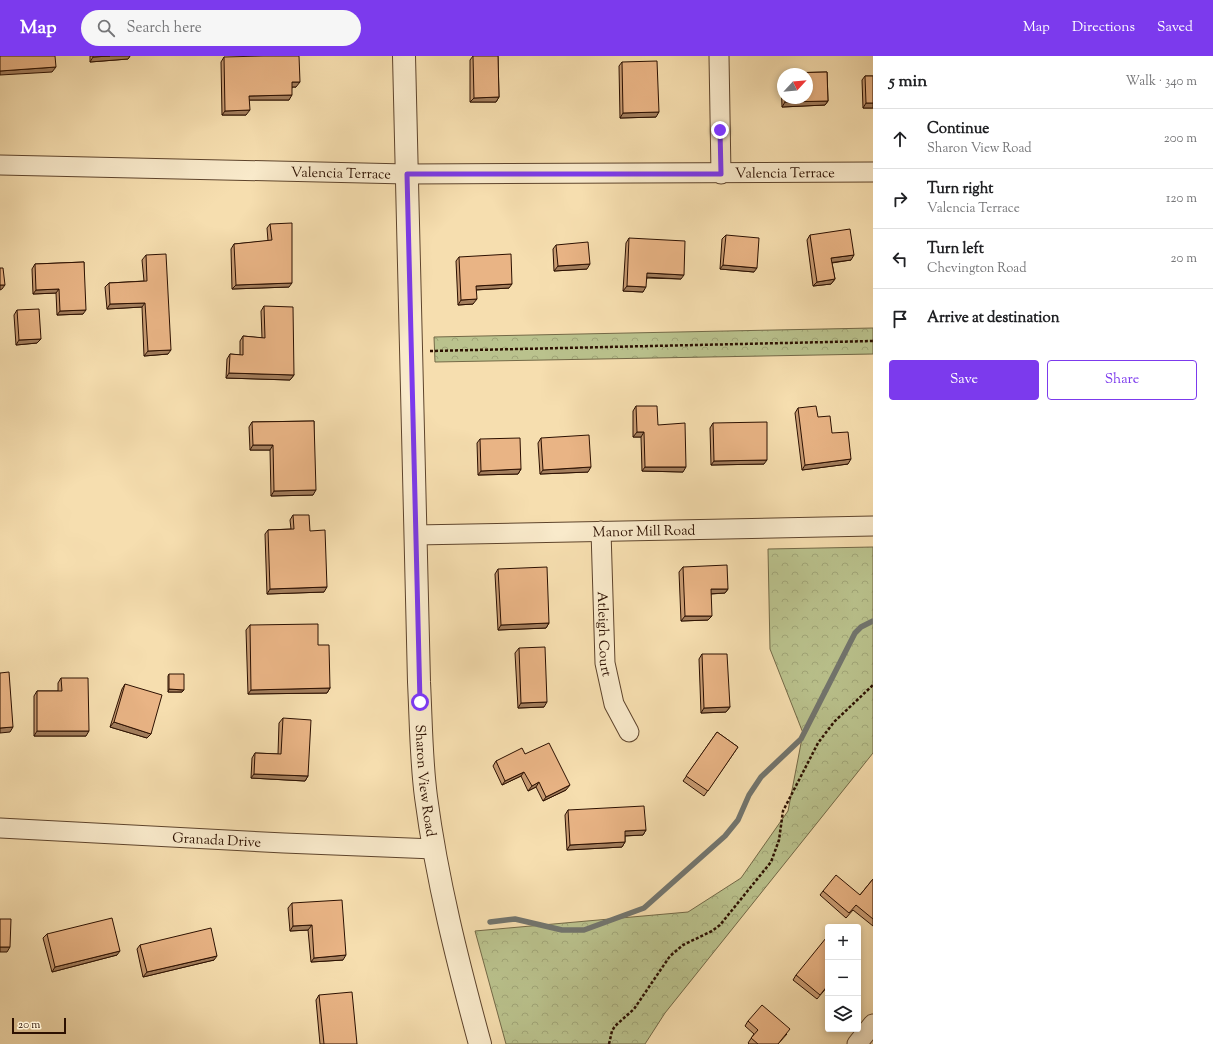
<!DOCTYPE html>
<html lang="en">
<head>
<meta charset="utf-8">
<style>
  body { margin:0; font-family:"Sorts Mill Goudy",serif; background:#f6f6f6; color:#202124 }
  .controls { position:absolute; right:12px; bottom:12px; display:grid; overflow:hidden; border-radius:4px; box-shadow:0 2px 6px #0003 }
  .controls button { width:36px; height:36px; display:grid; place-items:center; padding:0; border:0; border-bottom:1px solid #e0e0e0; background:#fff; color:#202124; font:20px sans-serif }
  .compass { position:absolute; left:777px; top:12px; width:36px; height:36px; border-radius:50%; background:#fff; box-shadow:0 2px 6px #0003; rotate:64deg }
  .scale { position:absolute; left:12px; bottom:10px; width:54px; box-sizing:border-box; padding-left:4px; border:2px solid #2c1001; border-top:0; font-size:11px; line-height:14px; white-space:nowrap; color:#2c1001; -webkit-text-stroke:3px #f9eacb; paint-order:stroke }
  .stop { position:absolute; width:12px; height:12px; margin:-9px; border:3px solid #7c3aed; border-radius:50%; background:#fff }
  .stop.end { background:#7c3aed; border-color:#fff; box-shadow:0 1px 4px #0008 }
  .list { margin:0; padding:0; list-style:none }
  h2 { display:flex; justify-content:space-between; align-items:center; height:52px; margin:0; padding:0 16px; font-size:17px }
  h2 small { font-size:13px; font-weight:400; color:#757577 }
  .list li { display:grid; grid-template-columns:26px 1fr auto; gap:12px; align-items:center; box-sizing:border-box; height:60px; padding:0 16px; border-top:1px solid #e0e0e0 }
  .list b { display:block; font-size:15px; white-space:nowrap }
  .list p { margin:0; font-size:13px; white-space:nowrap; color:#757577 }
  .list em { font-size:13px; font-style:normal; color:#757577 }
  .actions { display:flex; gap:8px; padding:12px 16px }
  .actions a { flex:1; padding:9px 0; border:1px solid #7c3aed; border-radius:4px; text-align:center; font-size:14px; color:#7c3aed }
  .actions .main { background:#7c3aed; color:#fff }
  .icon { flex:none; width:22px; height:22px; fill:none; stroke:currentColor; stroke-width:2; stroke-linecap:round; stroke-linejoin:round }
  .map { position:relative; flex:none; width:873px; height:988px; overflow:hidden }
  header { display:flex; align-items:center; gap:24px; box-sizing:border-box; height:56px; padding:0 20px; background:#7c3aed; color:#fff }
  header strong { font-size:19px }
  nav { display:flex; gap:22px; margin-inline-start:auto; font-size:14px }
  .search { width:280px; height:36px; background:#f6f6f6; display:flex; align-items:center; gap:10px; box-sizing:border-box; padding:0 14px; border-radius:22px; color:#757577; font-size:15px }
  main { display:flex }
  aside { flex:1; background:#fff }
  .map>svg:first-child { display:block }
  .forest { fill:url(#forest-crowns); stroke:#736947 }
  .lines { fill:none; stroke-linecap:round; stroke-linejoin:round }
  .stream { stroke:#72756e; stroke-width:5.5 }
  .minor-casing { stroke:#5e442c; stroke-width:21 }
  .tertiary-casing { stroke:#5e442c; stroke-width:24 }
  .path { stroke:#2c1001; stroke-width:2.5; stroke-dasharray:3 2; stroke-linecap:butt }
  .minor { stroke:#f9eacb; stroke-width:19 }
  .tertiary { stroke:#f9eacb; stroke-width:22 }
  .wall { fill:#c89b72; stroke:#2c1001 }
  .shaded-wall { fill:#a37e5d; stroke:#2c1001 }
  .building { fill:#e9b485; stroke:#2c1001 }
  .route { stroke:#7c3aed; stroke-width:5 }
  .labels { text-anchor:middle; stroke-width:3; stroke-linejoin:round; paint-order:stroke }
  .street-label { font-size:14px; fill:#2c1001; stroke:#f9eacb }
</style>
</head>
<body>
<header>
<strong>Map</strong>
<div class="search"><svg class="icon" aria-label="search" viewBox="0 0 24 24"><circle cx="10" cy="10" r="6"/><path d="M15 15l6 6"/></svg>Search here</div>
<nav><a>Map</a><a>Directions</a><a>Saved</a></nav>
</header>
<main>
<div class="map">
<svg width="873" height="988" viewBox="0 0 873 988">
  <defs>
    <pattern id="forest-crowns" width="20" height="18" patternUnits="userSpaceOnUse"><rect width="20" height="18" fill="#bac28d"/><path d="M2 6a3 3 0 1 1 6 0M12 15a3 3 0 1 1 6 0" fill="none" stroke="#a0a678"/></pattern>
  </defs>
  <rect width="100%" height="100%" fill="#f6deaf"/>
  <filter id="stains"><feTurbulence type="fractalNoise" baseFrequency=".005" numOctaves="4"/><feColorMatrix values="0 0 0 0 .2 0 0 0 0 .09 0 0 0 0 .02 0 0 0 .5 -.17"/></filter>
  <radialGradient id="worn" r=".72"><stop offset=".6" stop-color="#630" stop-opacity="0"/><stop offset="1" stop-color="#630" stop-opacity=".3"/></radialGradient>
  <path class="forest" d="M 873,272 L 873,298 L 435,306 L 434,281 Z
    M 873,491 L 873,697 L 665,957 L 645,988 L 506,988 L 475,875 L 688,856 L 741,822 L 788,755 L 803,677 L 770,593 L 768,493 Z"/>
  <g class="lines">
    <path class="stream" d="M 490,866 L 515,863 L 562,874 L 584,874 L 644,852 L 725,780 L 738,764 L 749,739 L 761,721 L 801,683 L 855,577 L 861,571 L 873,565"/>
    <defs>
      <g id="minor">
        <path d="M 719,0 L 721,118"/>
        <path id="s1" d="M 0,109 L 407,118 L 873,116"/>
        <path id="s2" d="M 601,475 L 605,607 L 614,648 L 629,676"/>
        <path id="s3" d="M 415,479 L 873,470"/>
        <path id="s4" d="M 0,772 L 284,787 L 434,793"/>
        <path d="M 857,988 L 873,968"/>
      </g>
      <g id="tertiary">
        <path id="s5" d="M 404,0 L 419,626 C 421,665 421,703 426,741 C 437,825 458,907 480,988"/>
      </g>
    </defs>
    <use href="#minor" class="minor-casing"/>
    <use href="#tertiary" class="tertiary-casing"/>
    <path class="path" d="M 430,295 L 873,285
      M 609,988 L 612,975 L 615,970 L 634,953 L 670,900 L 683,889 L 712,875 L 720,869 L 771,806 L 779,784 L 783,755 L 818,687 L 834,666 L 873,629"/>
    <use href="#minor" class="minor"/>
    <use href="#tertiary" class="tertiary"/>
  </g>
  <path class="wall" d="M 90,0 L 130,0 L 128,3 L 90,6 Z
    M 473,0 L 498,0 L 499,41 L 496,46 L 470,46 L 470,4 Z
    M 224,1 L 296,31 L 292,31 L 289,44 L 249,44 L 246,59 L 222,59 L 221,6 Z
    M 622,6 L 656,61 L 620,62 L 619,10 Z
    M 827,16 L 828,45 L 825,49 L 782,51 L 781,22 L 783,19 L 783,42 L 807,42 L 807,18 L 784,18 L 784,17 Z
    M 865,20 L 873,20 L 873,52 L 863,52 L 862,24 Z
    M 270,168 L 289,231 L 232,233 L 231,193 L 234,188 L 268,185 L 267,172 Z
    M 726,179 L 754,216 L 720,213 L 722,183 Z
    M 810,179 L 851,204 L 832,207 L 835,223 L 831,228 L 813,230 L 807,184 Z
    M 629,182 L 681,223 L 647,222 L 643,236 L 623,235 L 626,187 Z
    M 556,189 L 587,213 L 554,215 L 553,193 Z
    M 146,199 L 168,298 L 144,300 L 142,251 L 107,253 L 105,231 L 109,227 L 144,225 L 142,204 Z
    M 459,201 L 509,232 L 476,234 L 473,248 L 458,249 L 456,205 Z
    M 84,206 L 83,258 L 57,259 L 56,237 L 33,238 L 32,213 L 35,208 Z
    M 264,250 L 294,319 L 290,324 L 226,322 L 227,303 L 230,298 L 240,299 L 240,285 L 243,280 L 262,282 L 261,255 Z
    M 17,254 L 41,283 L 37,287 L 16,289 L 14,259 Z
    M 636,350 L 658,369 L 683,416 L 642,415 L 641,381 L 633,381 L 633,355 Z
    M 798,352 L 818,361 L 832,377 L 848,408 L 802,414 L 795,357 Z
    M 314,365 L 313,439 L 271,440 L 270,394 L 250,394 L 249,371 L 252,366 Z
    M 713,367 L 764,408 L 711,409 L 710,372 Z
    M 541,382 L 588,416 L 540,418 L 538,387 Z
    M 480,383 L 521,413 L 518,418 L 478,419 L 477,387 Z
    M 293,459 L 310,475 L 324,536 L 267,538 L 265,478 L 268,474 L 291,473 L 290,464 Z
    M 683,511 L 728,533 L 725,537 L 711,538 L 708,564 L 681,565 L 679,516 Z
    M 498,513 L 549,567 L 546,572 L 498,574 L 495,518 Z
    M 250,569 L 318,589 L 330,632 L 327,637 L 248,638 L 246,574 Z
    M 519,592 L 544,651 L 518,652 L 515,597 Z
    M 702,598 L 730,651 L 726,656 L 701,657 L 699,603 Z
    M 169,618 L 184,634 L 182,636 L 168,636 L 168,620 Z
    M 61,622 L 86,680 L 34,680 L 34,640 L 37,635 L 58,635 L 58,627 Z
    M 125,628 L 151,678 L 147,682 L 110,671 L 122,633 Z
    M 283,662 L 308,720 L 305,725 L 251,722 L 252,702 L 255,697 L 278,698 L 279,667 Z
    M 717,676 L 738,691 L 704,740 L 683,725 Z
    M 525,698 L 566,734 L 543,745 L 536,731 L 528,735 L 521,720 L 502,729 L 493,710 L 496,705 Z
    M 568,754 L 646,774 L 643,779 L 625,780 L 625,786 L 622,791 L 567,794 L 565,759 Z
    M 873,823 L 873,870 L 853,854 L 846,862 L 820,839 L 823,835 L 860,839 Z
    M 292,847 L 343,904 L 311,906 L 308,874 L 290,875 L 288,852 Z
    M 47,878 L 117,899 L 52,916 L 43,882 Z
    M 140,889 L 214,904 L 143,921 L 137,893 Z
    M 796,919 L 828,930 L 817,943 L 793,924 Z
    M 319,939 L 357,988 L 320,988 L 316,944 Z
    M 748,965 L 787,978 L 778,988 L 749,988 L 748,987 L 754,978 L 745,970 Z"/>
  <path class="shaded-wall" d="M 110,0 L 130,0 L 128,3 L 90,6 L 93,1 Z
    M 56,11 L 52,16 L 0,19 L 0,15 Z
    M 292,26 L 300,26 L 296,31 L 289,31 Z
    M 292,39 L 289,44 L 246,44 L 249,40 Z
    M 499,41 L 496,46 L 470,46 L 474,42 Z
    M 828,45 L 825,49 L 782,51 L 785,46 Z
    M 866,47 L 873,47 L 873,52 L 863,52 Z
    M 250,54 L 246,59 L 222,59 L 225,55 Z
    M 659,56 L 656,61 L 620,62 L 623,57 Z
    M 854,199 L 851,204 L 828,207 L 831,202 Z
    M 590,208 L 587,213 L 554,215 L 558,210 Z
    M 723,209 L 757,212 L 754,216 L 720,213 Z
    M 647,217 L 684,219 L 681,223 L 644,221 Z
    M 835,223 L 831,228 L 813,230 L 817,226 Z
    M 292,227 L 289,231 L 232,233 L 236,229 Z
    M 512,228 L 509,232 L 473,234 L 476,230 Z
    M 0,229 L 5,229 L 2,233 L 0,234 Z
    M 627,230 L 646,231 L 643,236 L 623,235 Z
    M 59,233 L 56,237 L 33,238 L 36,234 Z
    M 477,243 L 473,248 L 458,249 L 461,244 Z
    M 145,247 L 142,251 L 107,253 L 110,248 Z
    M 86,254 L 83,258 L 57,259 L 60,255 Z
    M 41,283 L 37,287 L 16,289 L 19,284 Z
    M 171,294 L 168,298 L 144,300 L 148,295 Z
    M 229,317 L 294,319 L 290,324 L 226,322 Z
    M 637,376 L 644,376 L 641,381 L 633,381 Z
    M 253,389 L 273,389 L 270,394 L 250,394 Z
    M 851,403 L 848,408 L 802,414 L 805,409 Z
    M 767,404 L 764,408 L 711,409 L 714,405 Z
    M 591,411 L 588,416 L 540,418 L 543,414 Z
    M 645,411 L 686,411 L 683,416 L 642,415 Z
    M 521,413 L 518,418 L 478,419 L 481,415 Z
    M 316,434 L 313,439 L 271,440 L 274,435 Z
    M 327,531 L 324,536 L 267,538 L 270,533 Z
    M 711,533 L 728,533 L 725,537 L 707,538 Z
    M 685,560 L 712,560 L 708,564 L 681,565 Z
    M 549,567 L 546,572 L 498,574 L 501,569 Z
    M 330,632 L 327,637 L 248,638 L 251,634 Z
    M 169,633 L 184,634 L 182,636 L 168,636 Z
    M 547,646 L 544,651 L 518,652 L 521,647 Z
    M 730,651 L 726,656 L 701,657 L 704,652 Z
    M 114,666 L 151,678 L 147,682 L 110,671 Z
    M 13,671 L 10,676 L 0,677 L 0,672 Z
    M 37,675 L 89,675 L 86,680 L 34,680 Z
    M 524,716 L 521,720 L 502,729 L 505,725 Z
    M 254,718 L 308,720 L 305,725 L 251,722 Z
    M 539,726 L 536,731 L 528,735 L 532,730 Z
    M 570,729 L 566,734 L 543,745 L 546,741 Z
    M 646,774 L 643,779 L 621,780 L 625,775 Z
    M 625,786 L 622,791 L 567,794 L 570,789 Z
    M 312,869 L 308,874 L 290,875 L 293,870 Z
    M 0,891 L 10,891 L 7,896 L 0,896 Z
    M 120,895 L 117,899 L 52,916 L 55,911 Z
    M 346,899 L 343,904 L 311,906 L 314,902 Z
    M 217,900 L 214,904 L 143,921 L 147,916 Z"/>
  <path class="building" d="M 0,0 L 55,0 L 56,11 L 0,15 Z
    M 93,0 L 110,0 L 93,1 Z
    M 263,0 L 299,0 L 300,26 L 292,26 L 292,39 L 249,40 L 250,54 L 225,55 L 224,1 Z
    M 473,0 L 498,0 L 499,41 L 474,42 Z
    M 657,5 L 659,56 L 623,57 L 622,6 Z
    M 827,16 L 828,45 L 785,46 L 785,42 L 807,42 L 807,18 L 784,18 L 784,17 Z
    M 865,20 L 873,20 L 873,47 L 866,47 Z
    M 292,167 L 292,227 L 236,229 L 234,188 L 272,184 L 270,168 Z
    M 850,173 L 854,199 L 831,202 L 835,223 L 817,226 L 810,179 Z
    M 726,179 L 759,182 L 757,212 L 723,209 Z
    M 629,182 L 685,185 L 684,219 L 647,217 L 646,231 L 627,230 Z
    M 588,186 L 590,208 L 558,210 L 556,189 Z
    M 166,198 L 171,294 L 148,295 L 145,247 L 110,248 L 109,227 L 147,225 L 146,199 Z
    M 511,198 L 512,228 L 476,230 L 477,243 L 461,244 L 459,201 Z
    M 84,206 L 86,254 L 60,255 L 59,233 L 36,234 L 35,208 Z
    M 0,212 L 3,212 L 5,229 L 0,229 Z
    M 264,250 L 293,251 L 294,319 L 229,317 L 230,298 L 243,299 L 243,280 L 265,282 Z
    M 39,253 L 41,283 L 19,284 L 17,254 Z
    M 636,350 L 657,350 L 658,369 L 685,367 L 686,411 L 645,411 L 644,376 L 637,376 Z
    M 816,350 L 818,361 L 830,360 L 832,377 L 848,376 L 851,403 L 805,409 L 798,352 Z
    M 314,365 L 316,434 L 274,435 L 273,389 L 253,389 L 252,366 Z
    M 767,366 L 767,404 L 714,405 L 713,367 Z
    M 589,379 L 591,411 L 543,414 L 541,382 Z
    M 520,382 L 521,413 L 481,415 L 480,383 Z
    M 293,459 L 309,459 L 310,475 L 325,474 L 327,531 L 270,533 L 268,474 L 294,473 Z
    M 727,509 L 728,533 L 711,533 L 712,560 L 685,560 L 683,511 Z
    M 547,511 L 549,567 L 501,569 L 498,513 Z
    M 318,568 L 318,589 L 329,589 L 330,632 L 251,634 L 250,569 Z
    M 545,591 L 547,646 L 521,647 L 519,592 Z
    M 702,598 L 727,598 L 730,651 L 704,652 Z
    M 9,616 L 13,671 L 0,672 L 0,617 Z
    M 169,618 L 184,618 L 184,634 L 169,633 Z
    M 61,622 L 88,622 L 89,675 L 37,675 L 37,635 L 62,635 Z
    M 125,628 L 162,639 L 151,678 L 114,666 Z
    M 283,662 L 311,664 L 308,720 L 254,718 L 255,697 L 281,698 Z
    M 717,676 L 738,691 L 708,735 L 686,720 Z
    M 549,687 L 570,729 L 546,741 L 539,726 L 532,730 L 524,716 L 505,725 L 496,705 L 522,692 L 525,698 Z
    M 644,750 L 646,774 L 625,775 L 625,786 L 570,789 L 568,754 Z
    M 836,819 L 860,839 L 873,823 L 873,863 L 856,849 L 849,857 L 823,835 Z
    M 342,844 L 346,899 L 314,902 L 312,869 L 293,870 L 292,847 Z
    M 112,862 L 120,895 L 55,911 L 47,878 Z
    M 0,863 L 11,863 L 10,891 L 0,891 Z
    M 211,872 L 217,900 L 147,916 L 140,889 Z
    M 826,882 L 828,884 L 828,929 L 820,939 L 796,919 Z
    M 352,936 L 357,988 L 324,988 L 319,939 Z
    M 762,949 L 790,973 L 778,988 L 758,988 L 751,982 L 758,974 L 748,965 Z"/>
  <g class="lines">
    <path class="route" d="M 420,646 L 407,118 L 721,118 L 720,74"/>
  </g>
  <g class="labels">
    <g class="street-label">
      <text dy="5" stroke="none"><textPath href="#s1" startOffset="341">Valencia Terrace</textPath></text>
      <text dy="5" stroke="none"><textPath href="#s1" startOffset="785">Valencia Terrace</textPath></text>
      <text dy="5" stroke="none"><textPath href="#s3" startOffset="229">Manor Mill Road</textPath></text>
      <text dy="5" stroke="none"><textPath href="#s2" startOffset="103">Atleigh Court</textPath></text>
      <text dy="5" stroke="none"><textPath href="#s5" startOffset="725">Sharon View Road</textPath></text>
      <text dy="5" stroke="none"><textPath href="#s4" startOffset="217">Granada Drive</textPath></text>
    </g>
  </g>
  <rect width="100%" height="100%" filter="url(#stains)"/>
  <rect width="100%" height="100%" fill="url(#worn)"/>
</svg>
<div class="controls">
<button>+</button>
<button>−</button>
<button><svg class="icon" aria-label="layers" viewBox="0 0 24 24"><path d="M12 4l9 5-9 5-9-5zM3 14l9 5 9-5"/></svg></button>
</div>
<svg class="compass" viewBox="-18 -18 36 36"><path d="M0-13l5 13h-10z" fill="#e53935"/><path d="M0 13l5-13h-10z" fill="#757577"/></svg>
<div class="scale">20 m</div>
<div class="stop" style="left:420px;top:646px"></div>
<div class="stop end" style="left:720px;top:74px"></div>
</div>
<aside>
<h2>5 min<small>Walk · 340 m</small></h2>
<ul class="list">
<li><svg class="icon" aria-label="ahead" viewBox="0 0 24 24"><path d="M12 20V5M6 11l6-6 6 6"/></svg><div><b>Continue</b><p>Sharon View Road</p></div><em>200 m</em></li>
<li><svg class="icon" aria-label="right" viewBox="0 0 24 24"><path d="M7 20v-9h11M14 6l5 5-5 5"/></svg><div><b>Turn right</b><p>Valencia Terrace</p></div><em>120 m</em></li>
<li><svg class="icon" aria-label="left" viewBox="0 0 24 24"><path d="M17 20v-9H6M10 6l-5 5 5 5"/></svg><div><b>Turn left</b><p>Chevington Road</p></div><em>20 m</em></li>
<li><svg class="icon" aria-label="arrive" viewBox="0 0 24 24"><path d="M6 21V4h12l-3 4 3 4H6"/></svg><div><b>Arrive at destination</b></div></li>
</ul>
<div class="actions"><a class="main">Save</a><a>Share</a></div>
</aside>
</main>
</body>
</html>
